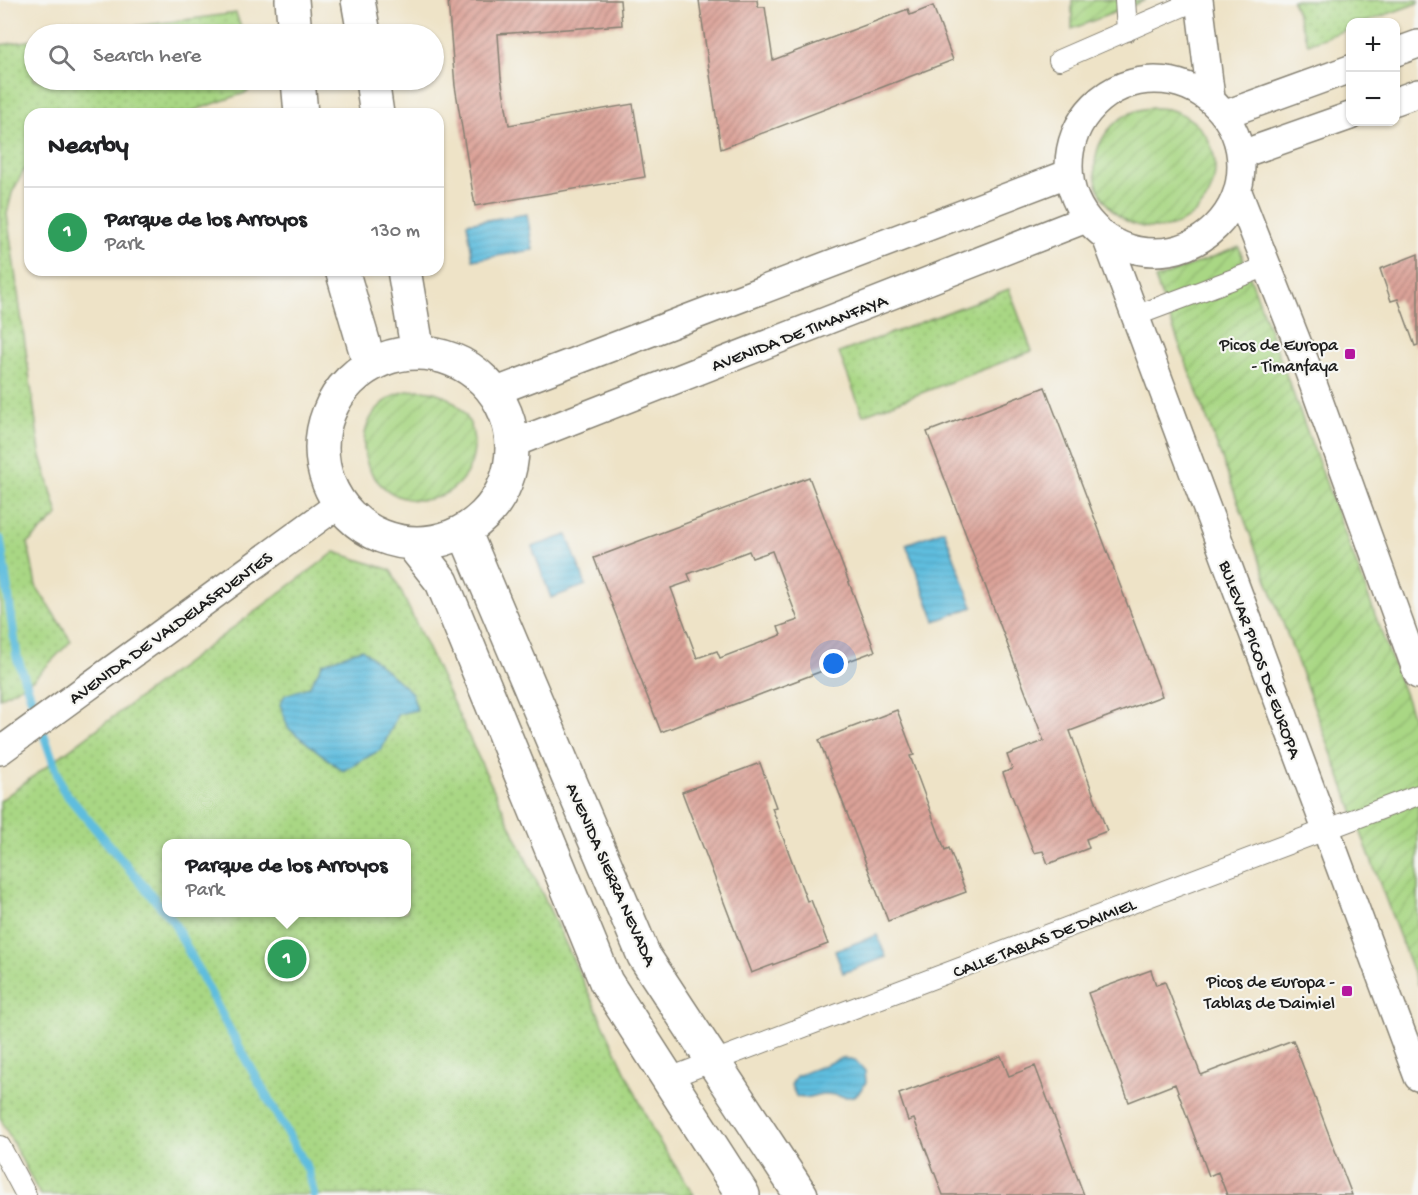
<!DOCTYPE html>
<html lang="en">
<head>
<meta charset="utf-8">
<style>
  body { margin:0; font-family:"Gochi Hand",sans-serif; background:#f2f2f2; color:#202124 }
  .controls { position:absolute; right:18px; top:18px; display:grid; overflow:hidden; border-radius:12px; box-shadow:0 2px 4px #0004 }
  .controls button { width:54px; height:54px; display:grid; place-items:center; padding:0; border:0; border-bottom:2px solid #e0e0e0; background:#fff; color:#202124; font:30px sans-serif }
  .you { position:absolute; left:834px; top:664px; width:21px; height:21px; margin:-15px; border:4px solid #fff; border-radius:50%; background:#1a73e8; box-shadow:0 0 0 9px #1a73e833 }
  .badge { display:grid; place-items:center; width:39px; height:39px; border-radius:50%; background:#111827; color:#fff; font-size:20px; font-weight:700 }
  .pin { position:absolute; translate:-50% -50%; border:3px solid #fff; box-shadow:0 2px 6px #0006 }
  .popup { position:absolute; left:162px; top:839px; width:249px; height:78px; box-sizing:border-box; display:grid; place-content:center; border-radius:12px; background:#fff; filter:drop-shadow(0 2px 4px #0005); font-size:20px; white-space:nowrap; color:#757577 }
  .popup b { font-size:22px; color:#202124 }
  .popup::after { content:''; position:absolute; left:50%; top:100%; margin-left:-12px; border:12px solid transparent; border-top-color:#fff }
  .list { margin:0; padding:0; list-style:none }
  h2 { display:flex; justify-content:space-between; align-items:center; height:78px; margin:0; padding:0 24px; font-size:26px }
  h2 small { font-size:20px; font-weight:400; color:#757577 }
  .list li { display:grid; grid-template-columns:39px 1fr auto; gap:18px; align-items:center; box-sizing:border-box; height:90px; padding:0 24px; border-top:2px solid #e0e0e0 }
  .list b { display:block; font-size:22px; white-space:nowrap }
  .list p { margin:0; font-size:20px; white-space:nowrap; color:#757577 }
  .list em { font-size:20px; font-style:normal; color:#757577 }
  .icon { flex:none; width:33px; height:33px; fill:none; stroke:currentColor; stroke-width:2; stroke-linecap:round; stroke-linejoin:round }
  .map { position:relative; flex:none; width:1418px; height:1195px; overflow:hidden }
  .search { position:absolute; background:#fff; box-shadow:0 2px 4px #0004; left:24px; top:24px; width:420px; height:66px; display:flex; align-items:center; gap:15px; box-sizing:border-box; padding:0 21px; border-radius:33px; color:#757577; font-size:22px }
  .panel { position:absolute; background:#fff; box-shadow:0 2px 4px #0004; left:24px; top:108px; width:420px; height:168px; border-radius:18px }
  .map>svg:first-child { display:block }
  .grass { fill:url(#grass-dots); stroke:#627a50; stroke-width:1.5; fill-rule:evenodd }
  .garden { fill:url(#garden-furrows); stroke:#627a50; stroke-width:1.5 }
  .water { fill:url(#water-rules); stroke:#3e6c7d; stroke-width:1.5 }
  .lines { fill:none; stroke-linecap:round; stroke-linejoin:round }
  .stream { stroke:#5fbdde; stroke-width:9 }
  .building { fill:url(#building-hatch); fill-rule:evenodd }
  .pedestrian-casing { stroke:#858072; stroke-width:22 }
  .minor-casing { stroke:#858072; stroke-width:30 }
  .secondary-casing { stroke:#858072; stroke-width:36 }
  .pedestrian { stroke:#fff; stroke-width:20 }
  .minor { stroke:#fff; stroke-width:27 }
  .secondary { stroke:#fff; stroke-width:33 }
  .poi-dot { fill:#b5179e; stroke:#f6f6f2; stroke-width:2 }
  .labels { text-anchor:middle; stroke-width:4.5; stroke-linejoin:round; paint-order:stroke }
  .street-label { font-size:18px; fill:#1c1c1c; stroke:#f6f6f2 }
  .poi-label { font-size:18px; fill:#1c1c1c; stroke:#f6f6f2; text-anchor:end }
</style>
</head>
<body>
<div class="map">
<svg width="1418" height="1195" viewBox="0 0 1418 1195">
  <defs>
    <pattern id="grass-dots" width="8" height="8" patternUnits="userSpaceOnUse" patternTransform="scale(1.5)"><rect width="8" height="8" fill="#a9d784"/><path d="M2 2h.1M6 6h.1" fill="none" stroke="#91b871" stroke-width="1.8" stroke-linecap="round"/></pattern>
    <pattern id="garden-furrows" width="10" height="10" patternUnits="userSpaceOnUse" patternTransform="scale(1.5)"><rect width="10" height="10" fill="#a9d784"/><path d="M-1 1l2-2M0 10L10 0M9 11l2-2" fill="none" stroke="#91b871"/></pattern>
    <pattern id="water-rules" width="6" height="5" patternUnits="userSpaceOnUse" patternTransform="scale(1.5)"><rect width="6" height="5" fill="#5fbdde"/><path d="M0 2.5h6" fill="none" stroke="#52a2be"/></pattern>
    <pattern id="building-hatch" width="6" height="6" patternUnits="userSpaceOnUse" patternTransform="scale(1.5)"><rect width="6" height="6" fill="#dca399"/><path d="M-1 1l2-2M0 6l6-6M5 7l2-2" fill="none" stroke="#b2847c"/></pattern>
  </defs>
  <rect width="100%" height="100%" fill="#f6f6f2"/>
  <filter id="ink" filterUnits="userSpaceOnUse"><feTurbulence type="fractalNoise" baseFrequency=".0167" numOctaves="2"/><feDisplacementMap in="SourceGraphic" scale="12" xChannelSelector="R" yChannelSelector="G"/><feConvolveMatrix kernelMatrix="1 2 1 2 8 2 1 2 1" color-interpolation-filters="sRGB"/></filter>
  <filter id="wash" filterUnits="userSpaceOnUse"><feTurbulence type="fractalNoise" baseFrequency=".008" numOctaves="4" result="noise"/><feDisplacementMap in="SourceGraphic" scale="24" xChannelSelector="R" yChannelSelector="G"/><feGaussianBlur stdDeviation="1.35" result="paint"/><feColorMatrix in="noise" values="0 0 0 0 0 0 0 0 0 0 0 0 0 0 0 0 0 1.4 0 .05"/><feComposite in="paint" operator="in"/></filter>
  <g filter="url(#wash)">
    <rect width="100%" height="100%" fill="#eee3c7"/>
    <path class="grass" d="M 1292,0 L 1418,0 L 1418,3 L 1366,22 L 1350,22 L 1350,28 L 1308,44 Z
      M 236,13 L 243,34 L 78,34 Z
      M 34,40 L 34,80 L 247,80 L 248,92 L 184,114 L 30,114 L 30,167 L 24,170 L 12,193 L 7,214 L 40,452 L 58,515 L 28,543 L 36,586 L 71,641 L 34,679 L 0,698 L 0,45 Z
      M 1009,289 L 1032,351 L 863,415 L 839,353 Z
      M 335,552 L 391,570 L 655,1135 L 694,1195 L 40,1195 L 0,1118 L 0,801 ZM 167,844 L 407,844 L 407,912 L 167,912 Z"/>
    <path class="garden" d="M 1072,0 L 1146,0 L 1072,29 Z
      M1095 168a60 60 0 1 1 120 0a60 60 0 1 1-120 0Z
      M 1239,247 L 1418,731 L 1418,986 L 1155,279 Z
      M364 445a55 55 0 1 1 110 0a55 55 0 1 1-110 0Z"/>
    <path class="water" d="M 527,214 L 533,250 L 473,260 L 467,223 Z
      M 944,530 L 973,607 L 935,621 L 906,544 Z
      M 567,535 L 586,585 L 551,598 L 532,547 Z
      M 362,649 L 412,693 L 417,710 L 398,714 L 382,749 L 343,771 L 288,728 L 280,704 L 285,695 L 309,687 L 323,663 Z
      M 877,935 L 886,957 L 843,973 L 835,951 Z
      M 842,1058 L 855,1060 L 865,1071 L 866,1082 L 858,1094 C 845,1101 837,1093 824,1094 C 813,1094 807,1101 796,1096 L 791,1085 L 796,1076 Z"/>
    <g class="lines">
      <path class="stream" d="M 0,539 L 17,657 L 63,790 L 173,921 L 228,1027 L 308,1170 L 314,1195"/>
    </g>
    <g id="blocks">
      <path class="building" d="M 448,0 L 620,0 L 622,25 L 498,34 L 501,78 L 509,125 L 633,104 L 645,177 L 475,206 L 455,86 Z
        M 699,0 L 757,0 L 758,7 L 765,7 L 773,60 L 908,9 L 910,15 L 933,6 L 953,60 L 721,149 Z
        M 1418,254 L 1418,345 L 1415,346 L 1398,299 L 1391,301 L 1380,269 Z
        M 1045,387 L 1162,696 L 1070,731 L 1107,831 L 1086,839 L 1089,848 L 1048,864 L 1043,851 L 1034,853 L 1003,773 L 1012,769 L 1007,755 L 1044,741 L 927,432 Z
        M 809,477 L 875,651 L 661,732 L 594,558 ZM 749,551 L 752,558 L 772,551 L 798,620 L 778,627 L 781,635 L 720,658 L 717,651 L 697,658 L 671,588 L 691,581 L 688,574 Z
        M 897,710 L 914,755 L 910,756 L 945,850 L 949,848 L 966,892 L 888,921 L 819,740 Z
        M 760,763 L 776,807 L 772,808 L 807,901 L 811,900 L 828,944 L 751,973 L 682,792 Z
        M 1151,970 L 1156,985 L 1165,982 L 1201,1075 L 1293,1040 L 1352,1195 L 1227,1195 L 1218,1172 L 1209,1176 L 1175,1084 L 1129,1102 L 1088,993 Z
        M 1001,1056 L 1009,1076 L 1035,1066 L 1084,1195 L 943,1195 L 914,1119 L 908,1121 L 899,1094 Z"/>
    </g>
  </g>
  <g filter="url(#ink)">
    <use href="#blocks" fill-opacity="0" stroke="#858072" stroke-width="1.5"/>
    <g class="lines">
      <defs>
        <path id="pedestrian" d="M 1125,0 L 1127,31
          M 1059,60 L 1197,0
          M 1135,316 L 1268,266
          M 669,1078 L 1418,795
          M 0,1146 L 26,1195"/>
        <path id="minor" d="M 1199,0 L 1211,98
          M 1396,52 L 1418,44
          M1069 166a86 86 0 1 1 172 0a86 86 0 1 1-172 0Z
          M 1396,101 L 1418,93
          M 1226,114 L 1350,69
          M 1242,154 L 1350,116
          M 1238,192 L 1307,367 L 1418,675
          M 1107,240 L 1418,1077
          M 494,392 L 1067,174
          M 512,444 L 1086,219
          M 0,751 L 339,504"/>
        <path id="secondary" d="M 292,0 L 295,34
          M 358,0 L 364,34
          M 298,80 L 301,114
          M 372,80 L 377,114
          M 342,270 L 370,365
          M 404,270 L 418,353
          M322 448a95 95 0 1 1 190 0a95 95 0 1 1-190 0Z
          M 464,531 L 644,956 L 801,1195
          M 412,544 L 442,582 L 606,982 L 743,1195"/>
      </defs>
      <use href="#pedestrian" class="pedestrian-casing"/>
      <use href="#minor" class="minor-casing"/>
      <use href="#secondary" class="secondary-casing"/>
      <use href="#pedestrian" class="pedestrian"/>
      <use href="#minor" class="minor"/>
      <use href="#secondary" class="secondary"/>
    </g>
  </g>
  <g class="poi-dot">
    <rect x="1344" y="348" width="12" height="12" rx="3"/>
    <rect x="1341" y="985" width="12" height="12" rx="3"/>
  </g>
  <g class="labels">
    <g class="street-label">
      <text transform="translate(799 332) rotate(-21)" y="6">AVENIDA DE TIMANFAYA</text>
      <text transform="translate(170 627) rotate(-36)" y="6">AVENIDA DE VALDELASFUENTES</text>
      <text transform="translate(1261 659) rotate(70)" y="6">BULEVAR PICOS DE EUROPA</text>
      <text transform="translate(612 874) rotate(66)" y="6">AVENIDA SIERRA NEVADA</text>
      <text transform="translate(1044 937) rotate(-21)" y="6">CALLE TABLAS DE DAIMIEL</text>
    </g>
    <g class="poi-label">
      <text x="1338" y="350">Picos de Europa<tspan x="1338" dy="21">- Timanfaya</tspan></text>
      <text x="1335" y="987">Picos de Europa -<tspan x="1335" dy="21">Tablas de Daimiel</tspan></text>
    </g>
  </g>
</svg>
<div class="controls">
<button>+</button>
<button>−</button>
</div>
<div class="you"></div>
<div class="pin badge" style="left:287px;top:959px;background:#2e9e5b">1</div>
<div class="popup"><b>Parque de los Arroyos</b>Park</div>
<div class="search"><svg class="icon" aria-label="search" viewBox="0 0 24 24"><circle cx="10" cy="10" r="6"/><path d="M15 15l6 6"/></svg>Search here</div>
<section class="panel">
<h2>Nearby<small></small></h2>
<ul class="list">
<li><span class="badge" style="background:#2e9e5b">1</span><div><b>Parque de los Arroyos</b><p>Park</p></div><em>130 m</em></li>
</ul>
</section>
</div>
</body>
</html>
